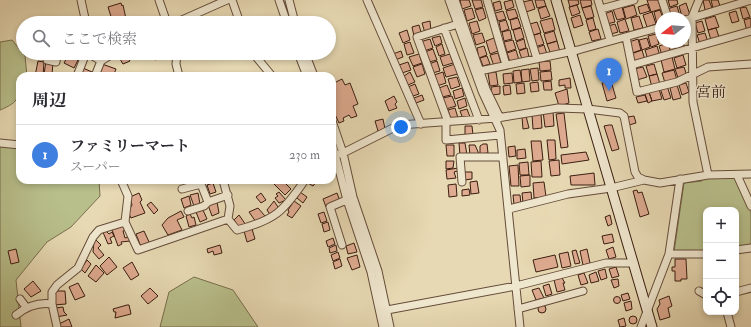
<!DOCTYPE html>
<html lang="ja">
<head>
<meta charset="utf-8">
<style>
  body { margin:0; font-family:"IM FELL Double Pica","Noto Serif JP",serif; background:#f7f7f7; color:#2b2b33 }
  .controls { position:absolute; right:12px; bottom:12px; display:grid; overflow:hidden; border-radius:8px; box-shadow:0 2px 6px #0003 }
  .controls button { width:36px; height:36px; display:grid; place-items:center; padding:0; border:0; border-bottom:1px solid #e1e1e2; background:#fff; color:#2b2b33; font:20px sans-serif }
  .compass { position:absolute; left:655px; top:12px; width:36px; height:36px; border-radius:50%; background:#fff; box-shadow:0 2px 6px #0003; rotate:253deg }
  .you { position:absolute; left:401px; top:127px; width:14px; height:14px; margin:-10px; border:3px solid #fff; border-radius:50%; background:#1a73e8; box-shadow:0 0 0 6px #1a73e833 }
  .badge { display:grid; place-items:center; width:26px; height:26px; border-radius:50%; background:#d93025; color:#fff; font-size:13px; font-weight:700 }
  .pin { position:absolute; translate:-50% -33px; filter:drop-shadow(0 1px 2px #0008) }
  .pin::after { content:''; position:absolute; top:21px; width:14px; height:12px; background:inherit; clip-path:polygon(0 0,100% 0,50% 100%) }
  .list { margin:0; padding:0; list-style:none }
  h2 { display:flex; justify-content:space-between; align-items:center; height:52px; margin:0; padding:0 16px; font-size:17px }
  h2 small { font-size:13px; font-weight:400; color:#7c7c81 }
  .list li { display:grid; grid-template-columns:26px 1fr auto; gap:12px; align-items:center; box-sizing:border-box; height:60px; padding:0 16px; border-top:1px solid #e1e1e2 }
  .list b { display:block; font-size:15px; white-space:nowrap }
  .list p { margin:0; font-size:13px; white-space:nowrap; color:#7c7c81 }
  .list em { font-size:13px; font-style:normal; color:#7c7c81 }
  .icon { flex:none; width:22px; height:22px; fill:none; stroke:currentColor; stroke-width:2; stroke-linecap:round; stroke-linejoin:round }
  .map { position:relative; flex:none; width:751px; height:327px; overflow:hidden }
  .search { position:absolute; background:#fff; box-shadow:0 2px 6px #0003; left:16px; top:16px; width:320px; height:44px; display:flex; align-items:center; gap:10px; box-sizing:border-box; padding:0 14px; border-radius:22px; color:#7c7c81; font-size:15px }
  .panel { position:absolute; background:#fff; box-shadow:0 2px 6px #0003; left:16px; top:72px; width:320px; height:112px; border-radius:12px }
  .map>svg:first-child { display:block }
  .green { fill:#b8bf8b; stroke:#796e4e }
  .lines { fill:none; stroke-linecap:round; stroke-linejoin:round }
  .stream { stroke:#757975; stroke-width:2 }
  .building { fill:#dfab91; stroke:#3a1d10 }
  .street-casing { stroke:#654c39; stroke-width:9 }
  .secondary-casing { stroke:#3a1d10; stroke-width:11 }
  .street { stroke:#efe6ce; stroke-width:7 }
  .secondary { stroke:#efe6ce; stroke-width:9 }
  .labels { text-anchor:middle; stroke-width:3; stroke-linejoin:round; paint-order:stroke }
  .quarter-label { font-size:15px; fill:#3a1d10; stroke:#efe6ce }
</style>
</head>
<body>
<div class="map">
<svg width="751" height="327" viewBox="0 0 751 327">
  <rect width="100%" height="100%" fill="#e7d9b3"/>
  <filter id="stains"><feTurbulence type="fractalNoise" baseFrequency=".005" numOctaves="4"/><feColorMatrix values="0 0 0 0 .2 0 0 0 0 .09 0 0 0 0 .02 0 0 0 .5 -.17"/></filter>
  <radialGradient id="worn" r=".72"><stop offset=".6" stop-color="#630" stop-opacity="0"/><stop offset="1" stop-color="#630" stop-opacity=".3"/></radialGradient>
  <path class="green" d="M 12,40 L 25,56 L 27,76 L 20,76 C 20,96 20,102 0,110 L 0,42 Z
    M 0,146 L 20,148 L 20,180 L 99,180 L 100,196 L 71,227 L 47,242 L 16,280 L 21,327 L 0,327 Z
    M 731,176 L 737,179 L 751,213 L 751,245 L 736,248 L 736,210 L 706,210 L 706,252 L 674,252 L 684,183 L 702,181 L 702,179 Z
    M 194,277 L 233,290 L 258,327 L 160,327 L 169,292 Z"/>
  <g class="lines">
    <path class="stream" d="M 283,0 L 291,23"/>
  </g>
  <path class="building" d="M 460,0 L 469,0 L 471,6 L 462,9 Z
    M 472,0 L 481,0 L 483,7 L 475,9 Z
    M 512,0 L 514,7 L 506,10 L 504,2 Z
    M 532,0 L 535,9 L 526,12 L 523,2 Z
    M 535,0 L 544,0 L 546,6 L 537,8 Z
    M 568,0 L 578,0 L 579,4 L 570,7 Z
    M 580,0 L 591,0 L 592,5 L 582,8 Z
    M 647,0 L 658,0 L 661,9 L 651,12 Z
    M 668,0 L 677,0 L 678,4 L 670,7 Z
    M 703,0 L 709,0 L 712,8 L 705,10 Z
    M 711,0 L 718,0 L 720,6 L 713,8 Z
    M 500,1 L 502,9 L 495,11 L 493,3 Z
    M 121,3 L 122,6 L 123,5 L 126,19 L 122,20 L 123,22 L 113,23 L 108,7 Z
    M 686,3 L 690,15 L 682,17 L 679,6 Z
    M 647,4 L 650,11 L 640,14 L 638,7 Z
    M 577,5 L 580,13 L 572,16 L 569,7 Z
    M 634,5 L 637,15 L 626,19 L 623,8 Z
    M 546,6 L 550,16 L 541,19 L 538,9 Z
    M 591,6 L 594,17 L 586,19 L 582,8 Z
    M 677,6 L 680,16 L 670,18 L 667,9 Z
    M 622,7 L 625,18 L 617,20 L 613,9 Z
    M 746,7 L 750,17 L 743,19 L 740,8 Z
    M 472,8 L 475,18 L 467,21 L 464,10 Z
    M 483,8 L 486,18 L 479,21 L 475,10 Z
    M 515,9 L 518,17 L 509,20 L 506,11 Z
    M 660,10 L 663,18 L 661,18 L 661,23 L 657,24 L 654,12 Z
    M 503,11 L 506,19 L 498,21 L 495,13 Z
    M 612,11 L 615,22 L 607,24 L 604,14 Z
    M 736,11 L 739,21 L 732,23 L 729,13 Z
    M 652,12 L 656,24 L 647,27 L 643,15 Z
    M 580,15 L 583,25 L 574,28 L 571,18 Z
    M 639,16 L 643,28 L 634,30 L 631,18 Z
    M 715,16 L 719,27 L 708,30 L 705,19 Z
    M 518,18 L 521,27 L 512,30 L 510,20 Z
    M 552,18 L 555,30 L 544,33 L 540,21 Z
    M 593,18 L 596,29 L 589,31 L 586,20 Z
    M 751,18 L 751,30 L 747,31 L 744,20 Z
    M 625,19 L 629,31 L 620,33 L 617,22 Z
    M 506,20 L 509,29 L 501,32 L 499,22 Z
    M 430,21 L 431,31 L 425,33 L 422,23 Z
    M 477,21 L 480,31 L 472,34 L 469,23 Z
    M 702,21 L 705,31 L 698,33 L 695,23 Z
    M 537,22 L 541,33 L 533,35 L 530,24 Z
    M 615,24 L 618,32 L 611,34 L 608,26 Z
    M 419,25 L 421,32 L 414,36 L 412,27 Z
    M 521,28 L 524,38 L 516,41 L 513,30 Z
    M 716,28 L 719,37 L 711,40 L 708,30 Z
    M 598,29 L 601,39 L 592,41 L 589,32 Z
    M 407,30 L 410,40 L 403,43 L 399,33 Z
    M 510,30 L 512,39 L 504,41 L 502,32 Z
    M 554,31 L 557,41 L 547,44 L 544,34 Z
    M 482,33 L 485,42 L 476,45 L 473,35 Z
    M 540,33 L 544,44 L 535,47 L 532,36 Z
    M 705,33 L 708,42 L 700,44 L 697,35 Z
    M 656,34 L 659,44 L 651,47 L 648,36 Z
    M 440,36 L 442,43 L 435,46 L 432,38 Z
    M 494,38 L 498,51 L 490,54 L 486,41 Z
    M 647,38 L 650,47 L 642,50 L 639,40 Z
    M 430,39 L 433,48 L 424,51 L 420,42 Z
    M 524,39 L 526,48 L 519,50 L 516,42 Z
    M 638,39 L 641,50 L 632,53 L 629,42 Z
    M 513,40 L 516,49 L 507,52 L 504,42 Z
    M 557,41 L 560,52 L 551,55 L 547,44 Z
    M 410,42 L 414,53 L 407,55 L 404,44 Z
    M 673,42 L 683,42 L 685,49 L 676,51 Z
    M 668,43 L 671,53 L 662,55 L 659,46 Z
    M 442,44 L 445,54 L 439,56 L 436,47 Z
    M 544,45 L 547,54 L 539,57 L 536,48 Z
    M 484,46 L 487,55 L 479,58 L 477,48 Z
    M 657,46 L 660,56 L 648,60 L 645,50 Z
    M 527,48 L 529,57 L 522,59 L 519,51 Z
    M 433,49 L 437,60 L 429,62 L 425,52 Z
    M 516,50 L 519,60 L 510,62 L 507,53 Z
    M 642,50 L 645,60 L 634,63 L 631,54 Z
    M 401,51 L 403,57 L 395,60 L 393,54 Z
    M 151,53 L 161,53 L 162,57 L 155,60 Z
    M 498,53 L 501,63 L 494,66 L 490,55 Z
    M 419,54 L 422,63 L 413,66 L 409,57 Z
    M 450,54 L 453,63 L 443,66 L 440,57 Z
    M 683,55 L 686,65 L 677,68 L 674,58 Z
    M 68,56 L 78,60 L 74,68 L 64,63 Z
    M 127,56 L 130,61 L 123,64 L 120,59 Z
    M 487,56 L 490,64 L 483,66 L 480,58 Z
    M 672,57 L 675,69 L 664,72 L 661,60 Z
    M 38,61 L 44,62 L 43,76 L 35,76 Z
    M 46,61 L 53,62 L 52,75 L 44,74 Z
    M 437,61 L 440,71 L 432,73 L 429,64 Z
    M 550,61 L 551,70 L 540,71 L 539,62 Z
    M 408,62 L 411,70 L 402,73 L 399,65 Z
    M 102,64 L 116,69 L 114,74 L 108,76 L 98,72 Z
    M 422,64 L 425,74 L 417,77 L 413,67 Z
    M 455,64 L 458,74 L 446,77 L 443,68 Z
    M 654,64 L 657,74 L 649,76 L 646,66 Z
    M 643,67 L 647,77 L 637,80 L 634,69 Z
    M 684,67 L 687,76 L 678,78 L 675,69 Z
    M 83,68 L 92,72 L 91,76 L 79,75 Z
    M 538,68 L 539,80 L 532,81 L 530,69 Z
    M 529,69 L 530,81 L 522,82 L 521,70 Z
    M 520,70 L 522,82 L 514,83 L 513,71 Z
    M 674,70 L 677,80 L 665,83 L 662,73 Z
    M 551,71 L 552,80 L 541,81 L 540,72 Z
    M 410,72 L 415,82 L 408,85 L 404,76 Z
    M 443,72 L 446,83 L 437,86 L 434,75 Z
    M 496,72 L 498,85 L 490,86 L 488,73 Z
    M 512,73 L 513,83 L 504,84 L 503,74 Z
    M 657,74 L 660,84 L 652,87 L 649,76 Z
    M 457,77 L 460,86 L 451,89 L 448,79 Z
    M 570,78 L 571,88 L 565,88 L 565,85 L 559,86 L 559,80 Z
    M 342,79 L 345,85 L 350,83 L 358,104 L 353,106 L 357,116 L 351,118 L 349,115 L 343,118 L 344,121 L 339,123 L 332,108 L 332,84 Z
    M 551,81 L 552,90 L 544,90 L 543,82 Z
    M 611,81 L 616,98 L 607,101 L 602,83 Z
    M 538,82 L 539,91 L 531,92 L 530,83 Z
    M 524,83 L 525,93 L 517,94 L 516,84 Z
    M 686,83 L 689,92 L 682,95 L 679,85 Z
    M 415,84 L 419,94 L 413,96 L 408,87 Z
    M 447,85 L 451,95 L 442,97 L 439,88 Z
    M 510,85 L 511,94 L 504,95 L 503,86 Z
    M 677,85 L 681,98 L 673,100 L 670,88 Z
    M 500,86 L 500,94 L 492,95 L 491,87 Z
    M 667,86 L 671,98 L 664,100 L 660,88 Z
    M 462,88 L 464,96 L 455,99 L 453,91 Z
    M 567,89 L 569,103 L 559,106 L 555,93 Z
    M 659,89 L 662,99 L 652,101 L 649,92 Z
    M 649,92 L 652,101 L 648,103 L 645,94 Z
    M 422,95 L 424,100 L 416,103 L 414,98 Z
    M 645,95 L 647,101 L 638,103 L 636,97 Z
    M 394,96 L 397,102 L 395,104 L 397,108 L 389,111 L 385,101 Z
    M 452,96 L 456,106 L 446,109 L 443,98 Z
    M 465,98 L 467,106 L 459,109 L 457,101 Z
    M 455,108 L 458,118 L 451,120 L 448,110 Z
    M 467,109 L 470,117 L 463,119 L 460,111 Z
    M 543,111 L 553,111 L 554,126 L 545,127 Z
    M 564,113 L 568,147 L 561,148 L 556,114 Z
    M 541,114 L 542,128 L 533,129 L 532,115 Z
    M 526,116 L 529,128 L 523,129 L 522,117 Z
    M 634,116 L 636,123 L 629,125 L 628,117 Z
    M 383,119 L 385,129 L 378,131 L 375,121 Z
    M 609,125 L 612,125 L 619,149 L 612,151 L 604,126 Z
    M 465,126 L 472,126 L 473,135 L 465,136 Z
    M 547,140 L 555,140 L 556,159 L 549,160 Z
    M 531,141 L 541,141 L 543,160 L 533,161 Z
    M 459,143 L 465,143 L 467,155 L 460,156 Z
    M 483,144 L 487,144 L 488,153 L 480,154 L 480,146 Z
    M 446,145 L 454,145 L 454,156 L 447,156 Z
    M 469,145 L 475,145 L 479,154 L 470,155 Z
    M 515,146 L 516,156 L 509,157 L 508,147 Z
    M 525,149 L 526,158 L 517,159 L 517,150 Z
    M 586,152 L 589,160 L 562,164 L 561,155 Z
    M 559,160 L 560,175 L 551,176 L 549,161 Z
    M 446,161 L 454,161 L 453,168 L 446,169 Z
    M 541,161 L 542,177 L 532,177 L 531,162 Z
    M 528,162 L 529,175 L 520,175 L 519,163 Z
    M 518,165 L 519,186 L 511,186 L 509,166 Z
    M 458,168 L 458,171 L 454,172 L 456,178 L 447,179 L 446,170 Z
    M 464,172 L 472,172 L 472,179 L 464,180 Z
    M 594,173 L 595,185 L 571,185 L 570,176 Z
    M 530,175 L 530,186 L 521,187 L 520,176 Z
    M 273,180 L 282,180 L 284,184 L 285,183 L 291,189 L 285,195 L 272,182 Z
    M 307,180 L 318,180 L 313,186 L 306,182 Z
    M 477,181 L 479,193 L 471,194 L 470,182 Z
    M 544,182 L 546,197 L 534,198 L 533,183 Z
    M 213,183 L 216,192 L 210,194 L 207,185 Z
    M 456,184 L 457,196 L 449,197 L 448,185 Z
    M 469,189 L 470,195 L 462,196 L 462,190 Z
    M 637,190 L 638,193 L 642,192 L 649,214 L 640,217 L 633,191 Z
    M 279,192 L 286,200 L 279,203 L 275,198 L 278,196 L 276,194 Z
    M 300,192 L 307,197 L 303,203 L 297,198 Z
    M 531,192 L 532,203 L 523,203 L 522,193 Z
    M 139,193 L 142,200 L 140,202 L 145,213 L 131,218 L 128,212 L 132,205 L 130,197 Z
    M 198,193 L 200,204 L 194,206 L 190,195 Z
    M 261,193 L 266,200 L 261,203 L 256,197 Z
    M 337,193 L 340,201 L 326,207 L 323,199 Z
    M 513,195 L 520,195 L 521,204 L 514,205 Z
    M 189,196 L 191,205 L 184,208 L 181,199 Z
    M 274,201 L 280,210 L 271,216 L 267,210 Z
    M 294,201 L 301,206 L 292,218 L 287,215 L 289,212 L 288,210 Z
    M 151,202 L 158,210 L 154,214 L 147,205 Z
    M 217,202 L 219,213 L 212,216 L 208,205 Z
    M 258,208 L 265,216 L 256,222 L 249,212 Z
    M 203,210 L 207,219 L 200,222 L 196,212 Z
    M 181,211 L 184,217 L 177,220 L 182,230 L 168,235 L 162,225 L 168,218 Z
    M 324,212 L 327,221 L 321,223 L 318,214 Z
    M 190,214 L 192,218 L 194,217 L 196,225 L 189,227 L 186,216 Z
    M 239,215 L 246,225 L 237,228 L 235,221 L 233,221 Z
    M 610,215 L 612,224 L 608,226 L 605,217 Z
    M 328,222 L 330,230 L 324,232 L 322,224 Z
    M 123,226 L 125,230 L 123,231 L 125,238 L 129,237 L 130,241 L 121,242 L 122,244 L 118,246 L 111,227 Z
    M 252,229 L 255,239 L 247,242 L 244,231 Z
    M 102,230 L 105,230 L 109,234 L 112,232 L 114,236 L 110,238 L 112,243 L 108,244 Z
    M 144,231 L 150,244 L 141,247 L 136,234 Z
    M 612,234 L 614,242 L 604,244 L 602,236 Z
    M 333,238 L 335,244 L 328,247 L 326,241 Z
    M 96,240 L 101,245 L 98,248 L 104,255 L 99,259 L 93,252 L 94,241 Z
    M 354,243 L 357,252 L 348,254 L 346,246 Z
    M 220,245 L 222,253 L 214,255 L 213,251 L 208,253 L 207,249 Z
    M 336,245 L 337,251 L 330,253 L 329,248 Z
    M 613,247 L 616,257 L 609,259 L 606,250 Z
    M 16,249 L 19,262 L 11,264 L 8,251 Z
    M 587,249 L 590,263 L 583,265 L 580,251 Z
    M 576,250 L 580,263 L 575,264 L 572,251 Z
    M 338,252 L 340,258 L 333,261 L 331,255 Z
    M 568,252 L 571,266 L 562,268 L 559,254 Z
    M 357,255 L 360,267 L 352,270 L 347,258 Z
    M 555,255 L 558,267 L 536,272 L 533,260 Z
    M 109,257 L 117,267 L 107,275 L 100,266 Z
    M 340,259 L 342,266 L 335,269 L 333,262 Z
    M 675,259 L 686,259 L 687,279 L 681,279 L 681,281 L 675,281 L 675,271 L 672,271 L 672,267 L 675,267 Z
    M 87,260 L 91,264 L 85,273 L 81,269 Z
    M 132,262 L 139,275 L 131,280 L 123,268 Z
    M 96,265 L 104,273 L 96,282 L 88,276 Z
    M 616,267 L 619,276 L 612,278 L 609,269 Z
    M 605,269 L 607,278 L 601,280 L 598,271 Z
    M 596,272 L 599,281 L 591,283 L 589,275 Z
    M 584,273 L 588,283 L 581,285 L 578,275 Z
    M 562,278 L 565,283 L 563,283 L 565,290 L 557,292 L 554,280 Z
    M 618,279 L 619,286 L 614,288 L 611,280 Z
    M 33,281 L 41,291 L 31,297 L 24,289 Z
    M 78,283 L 85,296 L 75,300 L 69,287 Z
    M 549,284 L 552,294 L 546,296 L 543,286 Z
    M 150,288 L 158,296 L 148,304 L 141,296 Z
    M 539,288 L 544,298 L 536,300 L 532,290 Z
    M 54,291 L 65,291 L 66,304 L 54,305 Z
    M 628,293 L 630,299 L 623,301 L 621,295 Z
    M 669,296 L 672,306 L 668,308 L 670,317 L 660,320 L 657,309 L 660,304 L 659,300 Z
    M613.5 300a3.5 3.5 0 1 1 7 0a3.5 3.5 0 1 1-7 0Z
    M 631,301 L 632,309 L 626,311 L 624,303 Z
    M538 309a4 4 0 1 1 8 0a4 4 0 1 1-8 0Z
    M 127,305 L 129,305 L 131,314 L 115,318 L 116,312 L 114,312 L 113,309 Z
    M 63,307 L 64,312 L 67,315 L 56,317 L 55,308 Z
    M629 320a4 4 0 1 1 8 0a4 4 0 1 1-8 0Z
    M 624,318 L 626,326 L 620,327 L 618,320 Z
    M 69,319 L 72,327 L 59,327 L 59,324 Z"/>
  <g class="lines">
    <defs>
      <path id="street" d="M 81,0 L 86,23
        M 159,0 L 167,23
        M 232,0 L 240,23
        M 279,0 L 287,23
        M 289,0 L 295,23
        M 367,0 L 421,124
        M 449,0 L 482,91 L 500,130 L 520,327
        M 455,0 L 486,89 L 500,118
        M 487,0 L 506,65
        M 519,0 L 537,59
        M 598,0 L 610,40
        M 662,0 L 668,18
        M 699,0 L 692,17 L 693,102 L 708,175
        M 601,9 L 634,0
        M 685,20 L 751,0
        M 175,23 L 227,0
        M 444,28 L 479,120
        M 626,37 L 637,92 L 677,82 L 708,67 L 751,64
        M 88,53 L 101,61
        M 177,53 L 176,64 L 179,76
        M 253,53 L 272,76
        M 298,53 L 307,76
        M 305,53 L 314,76
        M 47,60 L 56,62 L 57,53
        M 632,65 L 751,31
        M 475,72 L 578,50 L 661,27
        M 77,76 L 86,53
        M 95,76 L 101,61 L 114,53
        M 332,121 L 343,153 L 353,197 L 378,271 L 390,327
        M 446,122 L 446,140 L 500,135
        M 448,122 L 417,37 L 458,24
        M 0,143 L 20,145
        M 332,143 L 347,200 L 371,272 L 383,327
        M 332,156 L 343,153 L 399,125 L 497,118 L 558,108 L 588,109 L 620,113 L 624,116 L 635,172 L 638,177 L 644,180 L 660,183 L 708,175 L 751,174
        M 737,175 L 751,206
        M 121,180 L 128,196 L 125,222 L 138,250 L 228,219 L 237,230 C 275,220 283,212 305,180
        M 223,180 L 230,206 L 228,219
        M 462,182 L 460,157 L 503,157
        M 182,189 L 201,184 L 208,202 L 228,195
        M 509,209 L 568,194 L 611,188 L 644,180
        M 188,211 L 204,206 L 208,202
        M 342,245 L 330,207 L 351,198
        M 736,250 L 751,248
        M 669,254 L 706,254
        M 699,291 L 706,295
        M 736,292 L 751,288
        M 20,299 L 26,307
        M 518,309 L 583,291
        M 387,310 L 516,286 L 606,263 L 634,263
        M 727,312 L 731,327
        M 16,315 C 26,307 38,302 52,304
        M 57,327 L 52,304 L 52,292 L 57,285 L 78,268 L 93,237 L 99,230 L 125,222
        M 641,327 L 669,254 L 680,179"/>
      <path id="secondary" d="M 556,0 L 652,327"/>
    </defs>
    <use href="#street" class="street-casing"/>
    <use href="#secondary" class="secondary-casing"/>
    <use href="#street" class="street"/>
    <use href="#secondary" class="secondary"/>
  </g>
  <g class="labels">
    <g class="quarter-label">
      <text x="711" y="97">宮前</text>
    </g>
  </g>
  <rect width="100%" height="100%" filter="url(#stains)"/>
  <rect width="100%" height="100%" fill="url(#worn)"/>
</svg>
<div class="controls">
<button>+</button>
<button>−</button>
<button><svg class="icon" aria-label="locate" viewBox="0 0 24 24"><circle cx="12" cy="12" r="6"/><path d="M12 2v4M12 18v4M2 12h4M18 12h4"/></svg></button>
</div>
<svg class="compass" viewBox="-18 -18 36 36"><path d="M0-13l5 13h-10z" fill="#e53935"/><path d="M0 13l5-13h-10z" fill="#7c7c81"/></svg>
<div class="you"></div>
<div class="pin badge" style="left:609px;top:91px;background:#3f7fe0">1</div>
<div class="search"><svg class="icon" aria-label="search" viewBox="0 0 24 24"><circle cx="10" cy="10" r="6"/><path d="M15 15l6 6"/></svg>ここで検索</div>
<section class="panel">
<h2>周辺<small></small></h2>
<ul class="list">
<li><span class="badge" style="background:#3f7fe0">1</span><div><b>ファミリーマート</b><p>スーパー</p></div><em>230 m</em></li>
</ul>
</section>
</div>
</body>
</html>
